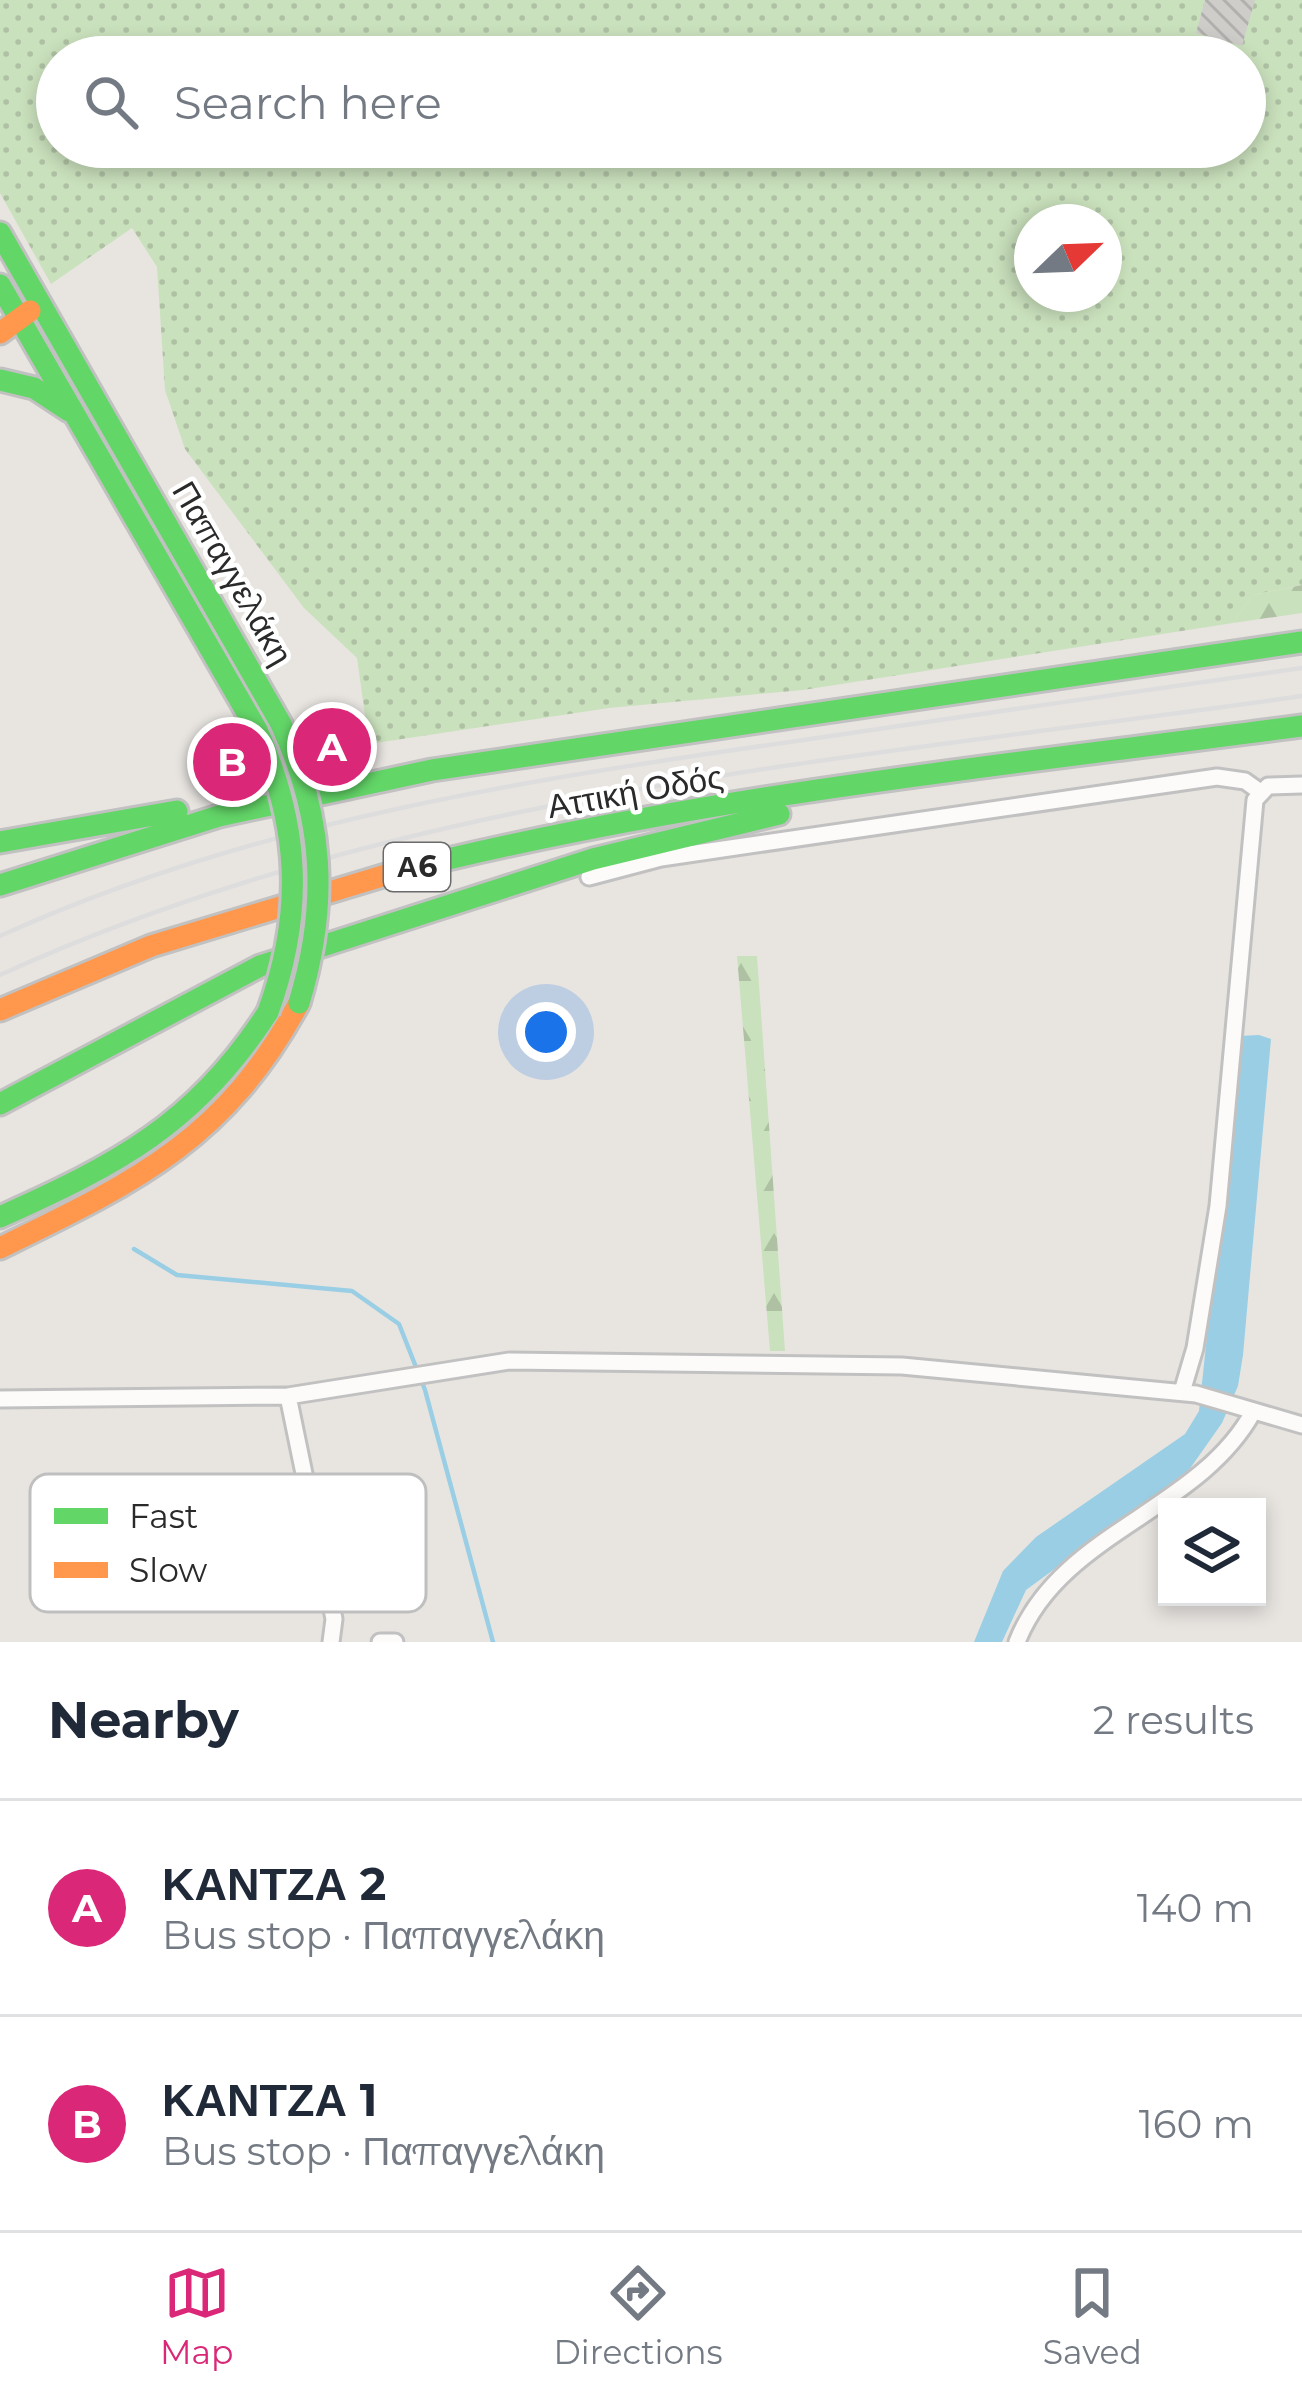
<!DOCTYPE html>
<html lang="en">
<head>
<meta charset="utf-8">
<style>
  body { margin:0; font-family:Montserrat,sans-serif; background:#f2f2f3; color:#1f2937 }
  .controls { position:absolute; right:36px; bottom:36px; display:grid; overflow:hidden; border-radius:0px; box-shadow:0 6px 18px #0003 }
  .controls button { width:108px; height:108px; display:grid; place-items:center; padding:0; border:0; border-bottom:3px solid #e0e1e3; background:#fff; color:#1f2937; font:60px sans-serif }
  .compass { position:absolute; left:1014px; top:204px; width:108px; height:108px; border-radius:50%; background:#fff; box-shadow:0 6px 18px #0003; rotate:67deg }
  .you { position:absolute; left:546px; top:1032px; width:42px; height:42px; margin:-30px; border:9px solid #fff; border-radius:50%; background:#1a73e8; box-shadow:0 0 0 18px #1a73e833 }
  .badge { display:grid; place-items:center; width:78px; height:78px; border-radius:50%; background:#db2777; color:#fff; font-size:39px; font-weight:700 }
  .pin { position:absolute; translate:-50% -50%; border:6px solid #fff; box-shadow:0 3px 12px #0006 }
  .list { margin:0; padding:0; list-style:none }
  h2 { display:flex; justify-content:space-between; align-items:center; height:156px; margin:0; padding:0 48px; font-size:51px }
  h2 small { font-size:39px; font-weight:400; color:#747a83 }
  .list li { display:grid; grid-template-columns:78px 1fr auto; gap:36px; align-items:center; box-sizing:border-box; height:216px; padding:0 48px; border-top:3px solid #e0e1e3 }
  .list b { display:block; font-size:45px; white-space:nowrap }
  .list p { margin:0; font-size:39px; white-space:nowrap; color:#747a83 }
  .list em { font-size:39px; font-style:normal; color:#747a83 }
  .icon { flex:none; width:66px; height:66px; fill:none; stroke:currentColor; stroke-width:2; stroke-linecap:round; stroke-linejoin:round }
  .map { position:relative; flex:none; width:1302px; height:1642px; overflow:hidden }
  .search { position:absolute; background:#fff; box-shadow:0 6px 18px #0003; left:36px; right:36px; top:36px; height:132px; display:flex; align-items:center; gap:30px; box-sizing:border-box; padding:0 42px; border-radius:66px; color:#747a83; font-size:45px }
  .sheet { height:588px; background:#fff }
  nav { display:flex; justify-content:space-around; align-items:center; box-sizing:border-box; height:168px; border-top:3px solid #e0e1e3; background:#fff; font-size:33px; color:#747a83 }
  nav a { display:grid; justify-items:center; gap:6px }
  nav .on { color:#db2777 }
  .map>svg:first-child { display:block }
  .green { fill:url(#green-dots); fill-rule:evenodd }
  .forest { fill:url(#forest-firs) }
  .water { fill:#9acee4 }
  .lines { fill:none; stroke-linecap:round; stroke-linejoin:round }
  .stream { stroke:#9acee4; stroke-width:4.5 }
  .building { fill:url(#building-back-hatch) }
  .street-casing { stroke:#c2c1c1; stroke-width:21 }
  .fast-casing { stroke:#c2c1c1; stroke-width:27 }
  .slow-casing { stroke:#c2c1c1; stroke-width:27 }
  .street { stroke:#fcfbfa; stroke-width:15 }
  .fast { stroke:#63d668; stroke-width:21 }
  .slow { stroke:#ff974d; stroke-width:21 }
  .rail { stroke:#deddde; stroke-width:4.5 }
  .fast-bridge-casing { stroke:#c2c1c1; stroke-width:27; stroke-linecap:butt }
  .fast-bridge { stroke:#63d668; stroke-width:21 }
  .labels { text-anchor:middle; stroke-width:9; stroke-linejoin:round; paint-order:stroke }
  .shield { fill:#fff; stroke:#6a6a6a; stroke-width:3 }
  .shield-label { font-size:30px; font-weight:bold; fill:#2a2a2a }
  .street-label { font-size:33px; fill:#2a2a2a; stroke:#fff }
  .key { fill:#fff; stroke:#bfbfbf; stroke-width:3 }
  .key-label { font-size:33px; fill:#2a2a2a }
</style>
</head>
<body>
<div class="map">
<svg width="1302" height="1642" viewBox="0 0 1302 1642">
  <defs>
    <pattern id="green-dots" width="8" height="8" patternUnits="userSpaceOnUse" patternTransform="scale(3)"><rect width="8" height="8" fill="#cae1bd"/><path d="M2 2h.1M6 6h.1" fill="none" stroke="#aec1a3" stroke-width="1.8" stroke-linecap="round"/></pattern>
    <pattern id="forest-firs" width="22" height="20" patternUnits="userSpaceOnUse" patternTransform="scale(3)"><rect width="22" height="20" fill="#cae1bd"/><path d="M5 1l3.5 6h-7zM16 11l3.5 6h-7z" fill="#aec1a3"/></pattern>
    <pattern id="building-back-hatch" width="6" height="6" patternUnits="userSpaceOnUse" patternTransform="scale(3)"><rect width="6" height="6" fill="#cfcdca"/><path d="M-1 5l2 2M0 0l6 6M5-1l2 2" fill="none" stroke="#b2b0ae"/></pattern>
  </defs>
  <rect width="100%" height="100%" fill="#e8e5e1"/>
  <path class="green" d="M 0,0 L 1302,0 L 1302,585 L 1253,595 L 1233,623 L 803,690 L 609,708 L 369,744 L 357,658 L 304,608 L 185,449 L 165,390 L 157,267 L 132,228 L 51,284 L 0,193 ZM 57,57 L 1245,57 L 1245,147 L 57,147 ZM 1032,222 L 1104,222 L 1104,294 L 1032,294 Z"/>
  <path class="forest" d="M 1302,585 L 1302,613 L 1233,623 L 1253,595 Z
    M 737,956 L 757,956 L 785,1351 L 770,1351 Z"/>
  <path class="water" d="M 1259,1035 L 1271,1039 L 1243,1355 L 1238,1386 L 1222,1423 L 1189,1470 L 1026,1590 L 1002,1642 L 974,1642 L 1003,1571 L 1036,1537 L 1185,1434 L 1199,1411 L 1239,1036 Z"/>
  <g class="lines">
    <path class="stream" d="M 134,1249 L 177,1275 L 352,1291 L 399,1324 L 425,1390 L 493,1642"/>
  </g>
  <path class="building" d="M 1205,0 L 1255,0 L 1242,46 L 1196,33 Z"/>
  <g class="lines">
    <defs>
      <path id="street" d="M 589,877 L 661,858 L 1217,777 L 1245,781 L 1259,791
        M 1182,1392 L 1195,1348 L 1218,1206 L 1255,800 L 1268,786 L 1302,785
        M 0,1399 L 288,1396
        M 331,1642 L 334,1619 L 288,1396 L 509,1361 L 902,1366 L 1196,1394 L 1302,1425
        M 380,1642 L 395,1642
        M 1017,1642 C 1060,1532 1198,1512 1253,1412"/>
      <path id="fast" d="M 0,233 L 281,724
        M 0,285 L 257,730
        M 0,380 L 34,388 L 69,411
        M 0,842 L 177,811
        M 399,871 C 695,796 1000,766 1302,726
        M 0,885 L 219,816 L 432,770 L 1302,642
        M 0,1104 L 260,966 L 593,859 L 779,814
        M 0,1217 C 118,1164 196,1124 268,1012"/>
      <path id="slow" d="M 0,333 L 30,311
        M 0,1010 L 151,946 L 399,871
        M 0,1248 C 135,1182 224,1141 299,1003"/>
    </defs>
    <use href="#street" class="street-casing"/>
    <use href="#fast" class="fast-casing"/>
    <use href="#slow" class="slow-casing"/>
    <use href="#street" class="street"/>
    <use href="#fast" class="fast"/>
    <use href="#slow" class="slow"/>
    <path class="rail" d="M 0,936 C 232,831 477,788 727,751 C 919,723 1110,695 1302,668
      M 0,975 C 407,789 864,759 1302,696"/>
    <defs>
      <path id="fast-bridge" d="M 281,724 C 324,818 329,904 299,1003
        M 257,730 C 300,826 304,913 268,1012"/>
    </defs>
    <use href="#fast-bridge" class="fast-bridge-casing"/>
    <use href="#fast-bridge" class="fast-bridge"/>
  </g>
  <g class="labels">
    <rect class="shield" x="384" y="843" width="66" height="48" rx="9"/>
    <g class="shield-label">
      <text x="417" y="877">Α6</text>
    </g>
    <g class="street-label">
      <text transform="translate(233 573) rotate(60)" y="12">Παπαγγελάκη</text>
      <text transform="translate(635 791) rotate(-10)" y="12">Αττική Οδός</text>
    </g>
  </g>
  <rect x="30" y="1474" width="396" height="138" rx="18" class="key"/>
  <rect x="54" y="1508" width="54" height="16" fill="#63d668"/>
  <rect x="54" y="1562" width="54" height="16" fill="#ff974d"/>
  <g class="key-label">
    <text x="129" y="1528">Fast</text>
    <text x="129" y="1582">Slow</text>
  </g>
</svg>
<div class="controls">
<button><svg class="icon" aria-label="layers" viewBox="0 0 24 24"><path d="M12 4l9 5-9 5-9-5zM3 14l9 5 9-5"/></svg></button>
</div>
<svg class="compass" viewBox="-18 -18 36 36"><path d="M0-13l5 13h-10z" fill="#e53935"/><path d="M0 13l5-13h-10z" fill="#747a83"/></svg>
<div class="you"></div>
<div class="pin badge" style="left:332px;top:747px">A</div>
<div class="pin badge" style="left:232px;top:762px">B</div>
<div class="search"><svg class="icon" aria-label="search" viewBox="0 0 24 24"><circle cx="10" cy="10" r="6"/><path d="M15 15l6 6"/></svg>Search here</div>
</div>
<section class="sheet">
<h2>Nearby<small>2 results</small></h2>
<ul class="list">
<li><span class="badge">A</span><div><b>ΚΑΝΤΖΑ 2</b><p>Bus stop · Παπαγγελάκη</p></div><em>140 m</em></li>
<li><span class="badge">B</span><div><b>ΚΑΝΤΖΑ 1</b><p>Bus stop · Παπαγγελάκη</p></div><em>160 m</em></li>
</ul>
</section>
<nav>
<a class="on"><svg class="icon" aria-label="map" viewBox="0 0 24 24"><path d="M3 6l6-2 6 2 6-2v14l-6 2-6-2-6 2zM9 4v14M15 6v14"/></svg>Map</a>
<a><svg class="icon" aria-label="directions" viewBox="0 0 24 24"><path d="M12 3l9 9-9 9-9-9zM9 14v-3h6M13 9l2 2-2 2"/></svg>Directions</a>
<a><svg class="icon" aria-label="saved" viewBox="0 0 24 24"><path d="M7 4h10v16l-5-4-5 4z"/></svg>Saved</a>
</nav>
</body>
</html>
